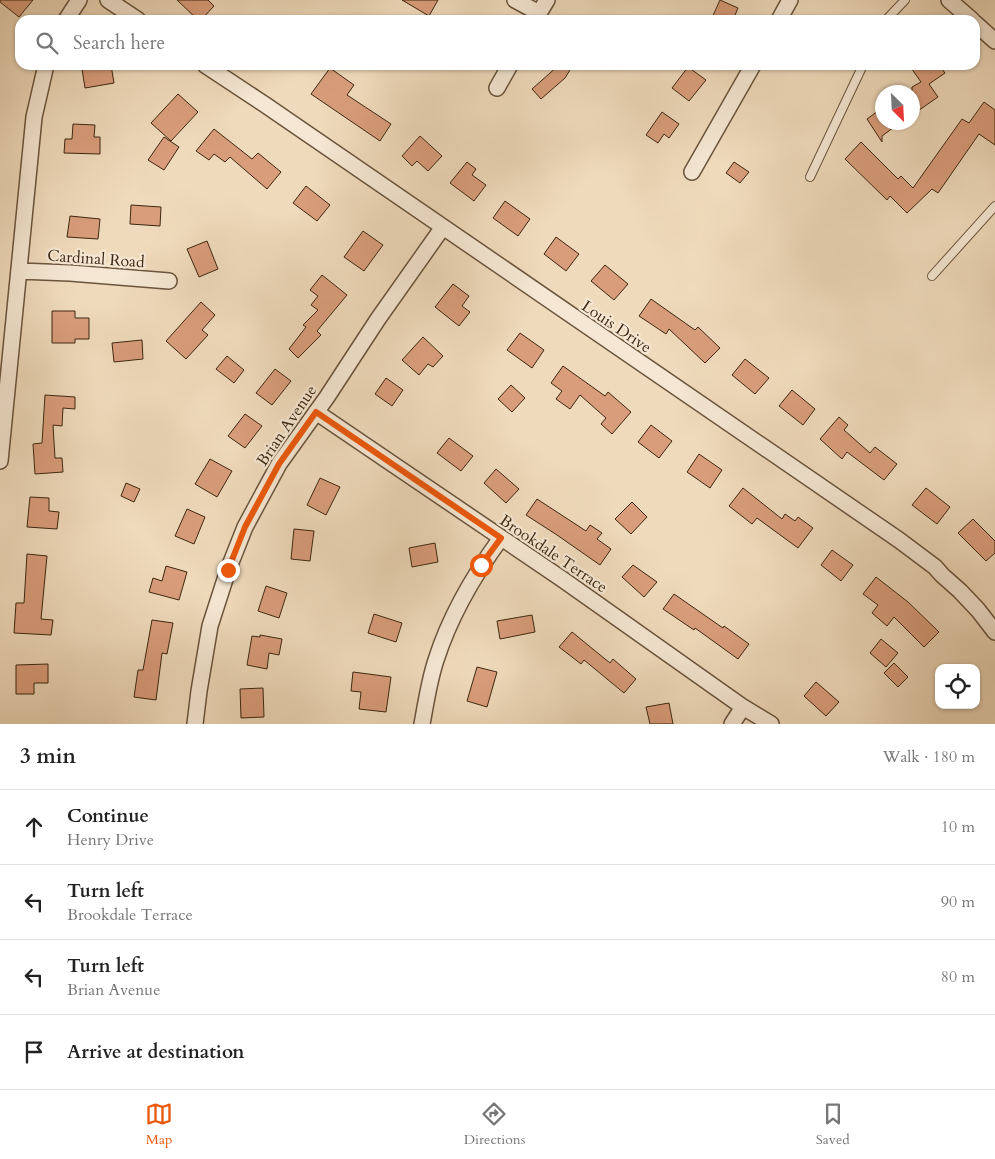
<!DOCTYPE html>
<html lang="en">
<head>
<meta charset="utf-8">
<style>
  body { margin:0; font-family:Cardo,serif; background:#f6f6f6; color:#222 }
  .controls { position:absolute; right:15px; bottom:15px; display:grid; overflow:hidden; border-radius:10px; box-shadow:0 1px 4px #0004 }
  .controls button { width:45px; height:45px; display:grid; place-items:center; padding:0; border:0; border-bottom:1px solid #e0e0e0; background:#fff; color:#222; font:25px sans-serif }
  .compass { position:absolute; left:875px; top:85px; width:45px; height:45px; border-radius:50%; background:#fff; box-shadow:0 1px 4px #0004; rotate:156deg }
  .stop { position:absolute; width:15px; height:15px; margin:-11px; border:4px solid #ea580c; border-radius:50%; background:#fff }
  .stop.end { background:#ea580c; border-color:#fff; box-shadow:0 1px 5px #0008 }
  .list { margin:0; padding:0; list-style:none }
  h2 { display:flex; justify-content:space-between; align-items:center; height:65px; margin:0; padding:0 20px; font-size:21px }
  h2 small { font-size:16px; font-weight:400; color:#767676 }
  .list li { display:grid; grid-template-columns:32px 1fr auto; gap:15px; align-items:center; box-sizing:border-box; height:75px; padding:0 20px; border-top:1px solid #e0e0e0 }
  .list b { display:block; font-size:19px; white-space:nowrap }
  .list p { margin:0; font-size:16px; white-space:nowrap; color:#767676 }
  .list em { font-size:16px; font-style:normal; color:#767676 }
  .icon { flex:none; width:28px; height:28px; fill:none; stroke:currentColor; stroke-width:2; stroke-linecap:round; stroke-linejoin:round }
  .map { position:relative; flex:none; width:995px; height:724px; overflow:hidden }
  .search { position:absolute; background:#fff; box-shadow:0 1px 4px #0004; left:15px; right:15px; top:15px; height:55px; display:flex; align-items:center; gap:12px; box-sizing:border-box; padding:0 18px; border-radius:15px; color:#767676; font-size:19px }
  .sheet { height:365px; background:#fff }
  nav { display:flex; justify-content:space-around; align-items:center; box-sizing:border-box; height:70px; border-top:1px solid #e0e0e0; background:#fff; font-size:14px; color:#767676 }
  nav a { display:grid; justify-items:center; gap:2px }
  nav .on { color:#ea580c }
  .map>svg:first-child { display:block }
  .building { fill:#d99d7b; stroke:#3d2711 }
  .lines { fill:none; stroke-linecap:round; stroke-linejoin:round }
  .service-casing { stroke:#6a543c; stroke-width:10 }
  .minor-casing { stroke:#6a543c; stroke-width:18 }
  .service { stroke:#f5e7d3; stroke-width:8 }
  .minor { stroke:#f5e7d3; stroke-width:15 }
  .route { stroke:#ea580c; stroke-width:6 }
  .labels { text-anchor:middle; stroke-width:4.5; stroke-linejoin:round; paint-order:stroke }
  .street-label { font-size:16px; fill:#3d2711; stroke:#f5e7d3 }
</style>
</head>
<body>
<div class="map">
<svg width="995" height="724" viewBox="0 0 995 724">
  <rect width="100%" height="100%" fill="#efdabb"/>
  <filter id="stains"><feTurbulence type="fractalNoise" baseFrequency=".004" numOctaves="4"/><feColorMatrix values="0 0 0 0 .2 0 0 0 0 .09 0 0 0 0 .02 0 0 0 .5 -.17"/></filter>
  <radialGradient id="worn" r=".72"><stop offset=".6" stop-color="#630" stop-opacity="0"/><stop offset="1" stop-color="#630" stop-opacity=".3"/></radialGradient>
  <path class="building" d="M 0,0 L 33,0 L 19,17 L 0,2 Z
    M 177,0 L 208,0 L 214,6 L 201,20 L 198,20 Z
    M 402,0 L 438,0 L 429,16 Z
    M 720,0 L 738,8 L 733,20 L 711,20 Z
    M 107,65 L 111,65 L 114,83 L 85,88 L 82,69 Z
    M 559,65 L 573,65 L 565,78 L 541,99 L 532,89 Z
    M 909,65 L 939,65 L 945,73 L 929,84 L 938,97 L 912,115 L 912,87 L 921,82 Z
    M 688,67 L 706,80 L 689,101 L 672,88 Z
    M 330,68 L 354,85 L 347,95 L 391,124 L 380,141 L 311,94 Z
    M 178,94 L 198,112 L 171,141 L 151,123 Z
    M 984,102 L 995,110 L 995,145 L 979,134 L 938,193 L 932,189 L 907,213 L 890,196 L 887,200 L 845,159 L 861,142 L 898,179 L 901,176 L 913,188 L 962,119 L 969,123 Z
    M 882,108 L 882,122 L 901,122 L 882,136 L 882,142 L 867,119 Z
    M 662,112 L 679,124 L 669,138 L 664,134 L 658,143 L 646,135 Z
    M 73,124 L 95,125 L 94,137 L 100,137 L 100,154 L 64,153 L 65,139 L 72,139 Z
    M 214,129 L 252,159 L 258,153 L 281,172 L 267,189 L 230,157 L 225,162 L 214,154 L 209,160 L 196,151 Z
    M 420,136 L 442,156 L 428,171 L 417,161 L 412,166 L 402,156 Z
    M 164,137 L 179,147 L 164,170 L 148,160 Z
    M 467,162 L 476,169 L 472,175 L 486,185 L 474,201 L 450,183 Z
    M 734,162 L 749,172 L 740,183 L 726,173 Z
    M 306,186 L 330,205 L 317,221 L 293,203 Z
    M 505,201 L 530,219 L 518,236 L 493,218 Z
    M 131,205 L 161,207 L 160,226 L 130,224 Z
    M 70,216 L 100,219 L 98,239 L 67,237 Z
    M 363,231 L 383,245 L 364,271 L 344,257 Z
    M 556,237 L 579,254 L 566,271 L 544,254 Z
    M 207,241 L 218,269 L 199,277 L 187,249 Z
    M 605,265 L 628,284 L 614,300 L 591,281 Z
    M 322,275 L 347,295 L 317,331 L 321,335 L 298,358 L 289,349 L 306,327 L 303,325 L 318,310 L 311,305 L 318,296 L 310,290 Z
    M 453,284 L 469,296 L 462,306 L 470,312 L 459,326 L 435,307 Z
    M 651,299 L 695,330 L 698,327 L 720,348 L 705,363 L 669,329 L 666,334 L 639,316 Z
    M 201,302 L 215,315 L 202,330 L 208,335 L 186,359 L 166,341 Z
    M 52,311 L 75,311 L 75,318 L 89,318 L 89,339 L 75,339 L 75,343 L 52,343 Z
    M 520,333 L 544,350 L 532,368 L 507,350 Z
    M 423,337 L 443,356 L 433,367 L 428,364 L 419,375 L 402,360 Z
    M 142,340 L 143,359 L 114,362 L 112,343 Z
    M 227,356 L 244,370 L 234,383 L 216,369 Z
    M 745,359 L 769,378 L 755,394 L 732,375 Z
    M 563,366 L 605,396 L 608,392 L 631,412 L 612,434 L 601,424 L 606,418 L 580,395 L 570,409 L 556,399 L 562,391 L 551,383 Z
    M 275,369 L 291,381 L 272,405 L 256,393 Z
    M 386,378 L 403,390 L 392,406 L 375,394 Z
    M 511,385 L 525,398 L 512,412 L 498,399 Z
    M 792,390 L 815,409 L 803,425 L 779,406 Z
    M 45,395 L 75,397 L 75,409 L 63,408 L 62,426 L 53,425 L 55,458 L 62,458 L 63,472 L 35,474 L 33,444 L 42,443 Z
    M 245,414 L 262,426 L 245,448 L 228,436 Z
    M 839,417 L 848,425 L 844,430 L 870,453 L 875,447 L 897,464 L 884,480 L 847,452 L 842,459 L 820,439 Z
    M 651,425 L 672,441 L 659,458 L 638,442 Z
    M 449,438 L 473,456 L 461,471 L 437,453 Z
    M 699,454 L 722,470 L 710,488 L 687,472 Z
    M 210,459 L 232,471 L 217,497 L 195,484 Z
    M 496,469 L 519,489 L 506,503 L 484,483 Z
    M 320,478 L 340,487 L 326,515 L 307,505 Z
    M 126,483 L 140,489 L 134,502 L 121,496 Z
    M 743,488 L 782,519 L 785,514 L 795,521 L 798,517 L 813,528 L 798,548 L 757,518 L 752,524 L 729,506 Z
    M 926,488 L 950,507 L 937,524 L 912,505 Z
    M 30,497 L 49,498 L 49,511 L 59,512 L 57,529 L 27,527 Z
    M 537,499 L 586,531 L 590,525 L 602,533 L 597,539 L 611,549 L 600,565 L 557,535 L 526,515 Z
    M 632,502 L 647,517 L 631,534 L 615,519 Z
    M 187,509 L 205,517 L 194,544 L 175,536 Z
    M 973,519 L 995,541 L 995,553 L 986,561 L 958,533 Z
    M 294,529 L 314,531 L 310,561 L 291,559 Z
    M 435,543 L 438,562 L 412,567 L 409,548 Z
    M 832,550 L 853,565 L 841,581 L 821,565 Z
    M 27,554 L 47,556 L 41,619 L 53,620 L 51,635 L 14,633 L 16,603 L 24,603 Z
    M 633,565 L 657,582 L 644,597 L 622,577 Z
    M 166,566 L 187,572 L 179,600 L 149,592 L 153,578 L 162,581 Z
    M 876,577 L 908,602 L 939,632 L 924,647 L 894,617 L 887,626 L 872,613 L 878,605 L 863,594 Z
    M 266,586 L 287,593 L 279,618 L 258,611 Z
    M 674,594 L 723,628 L 724,626 L 749,644 L 738,659 L 695,628 L 694,630 L 663,609 Z
    M 374,614 L 402,623 L 396,642 L 368,633 Z
    M 532,615 L 535,632 L 500,639 L 497,621 Z
    M 152,620 L 173,623 L 167,654 L 162,653 L 156,700 L 134,697 L 138,670 L 143,670 Z
    M 572,632 L 610,663 L 613,659 L 636,679 L 624,693 L 584,660 L 581,664 L 559,647 Z
    M 260,635 L 282,639 L 279,655 L 269,653 L 267,669 L 247,665 L 252,636 L 260,637 Z
    M 881,639 L 898,653 L 886,667 L 870,653 Z
    M 894,663 L 908,677 L 898,687 L 884,673 Z
    M 48,664 L 48,683 L 34,683 L 34,694 L 16,694 L 16,665 Z
    M 477,667 L 497,672 L 487,707 L 467,701 Z
    M 353,672 L 391,677 L 386,712 L 359,709 L 361,692 L 351,691 Z
    M 816,682 L 839,702 L 826,716 L 804,696 Z
    M 263,688 L 264,717 L 241,718 L 240,689 Z
    M 669,703 L 673,724 L 650,724 L 646,707 Z"/>
  <g class="lines">
    <defs>
      <path id="service" d="M 886,20 L 905,0
        M 810,177 L 863,65
        M 932,276 L 995,206"/>
      <path id="minor" d="M 108,0 L 138,20
        M 515,0 L 539,13
        M 949,0 L 972,20
        M 66,20 L 79,0
        M 535,20 L 547,0
        M 779,20 L 790,0
        M 975,23 L 995,41
        M 205,65 L 264,104 L 899,540 L 935,567 L 942,575 L 960,591 L 978,610 L 995,632
        M 497,88 L 510,65
        M 692,172 L 753,65
        M 19,271 L 70,273 L 169,281
        M 316,412 L 562,579 L 743,707 L 771,724
        M 0,461 L 34,117 L 46,65
        M 195,724 L 199,691 L 210,626 L 228,570 L 245,527 L 279,464 L 327,397 L 378,319 L 443,227
        M 422,724 C 426,703 429,681 436,660 C 450,616 474,575 501,538
        M 732,724 L 743,707"/>
    </defs>
    <use href="#service" class="service-casing"/>
    <use href="#minor" class="minor-casing"/>
    <use href="#service" class="service"/>
    <use href="#minor" class="minor"/>
  </g>
  <g class="lines">
    <path class="route" d="M 228,570 L 245,527 L 279,464 L 316,412 L 501,538 L 481,565"/>
  </g>
  <g class="labels">
    <g class="street-label">
      <text transform="translate(96 258) rotate(4)" y="6">Cardinal Road</text>
      <text transform="translate(617 326) rotate(34)" y="6">Louis Drive</text>
      <text transform="translate(286 425) rotate(-56)" y="6">Brian Avenue</text>
      <text transform="translate(554 553) rotate(34)" y="6">Brookdale Terrace</text>
    </g>
  </g>
  <rect width="100%" height="100%" filter="url(#stains)"/>
  <rect width="100%" height="100%" fill="url(#worn)"/>
</svg>
<div class="controls">
<button><svg class="icon" aria-label="locate" viewBox="0 0 24 24"><circle cx="12" cy="12" r="6"/><path d="M12 2v4M12 18v4M2 12h4M18 12h4"/></svg></button>
</div>
<svg class="compass" viewBox="-18 -18 36 36"><path d="M0-13l5 13h-10z" fill="#e53935"/><path d="M0 13l5-13h-10z" fill="#767676"/></svg>
<div class="stop" style="left:481px;top:565px"></div>
<div class="stop end" style="left:228px;top:570px"></div>
<div class="search"><svg class="icon" aria-label="search" viewBox="0 0 24 24"><circle cx="10" cy="10" r="6"/><path d="M15 15l6 6"/></svg>Search here</div>
</div>
<section class="sheet">
<h2>3 min<small>Walk · 180 m</small></h2>
<ul class="list">
<li><svg class="icon" aria-label="ahead" viewBox="0 0 24 24"><path d="M12 20V5M6 11l6-6 6 6"/></svg><div><b>Continue</b><p>Henry Drive</p></div><em>10 m</em></li>
<li><svg class="icon" aria-label="left" viewBox="0 0 24 24"><path d="M17 20v-9H6M10 6l-5 5 5 5"/></svg><div><b>Turn left</b><p>Brookdale Terrace</p></div><em>90 m</em></li>
<li><svg class="icon" aria-label="left" viewBox="0 0 24 24"><path d="M17 20v-9H6M10 6l-5 5 5 5"/></svg><div><b>Turn left</b><p>Brian Avenue</p></div><em>80 m</em></li>
<li><svg class="icon" aria-label="arrive" viewBox="0 0 24 24"><path d="M6 21V4h12l-3 4 3 4H6"/></svg><div><b>Arrive at destination</b></div></li>
</ul>
</section>
<nav>
<a class="on"><svg class="icon" aria-label="map" viewBox="0 0 24 24"><path d="M3 6l6-2 6 2 6-2v14l-6 2-6-2-6 2zM9 4v14M15 6v14"/></svg>Map</a>
<a><svg class="icon" aria-label="directions" viewBox="0 0 24 24"><path d="M12 3l9 9-9 9-9-9zM9 14v-3h6M13 9l2 2-2 2"/></svg>Directions</a>
<a><svg class="icon" aria-label="saved" viewBox="0 0 24 24"><path d="M7 4h10v16l-5-4-5 4z"/></svg>Saved</a>
</nav>
</body>
</html>
